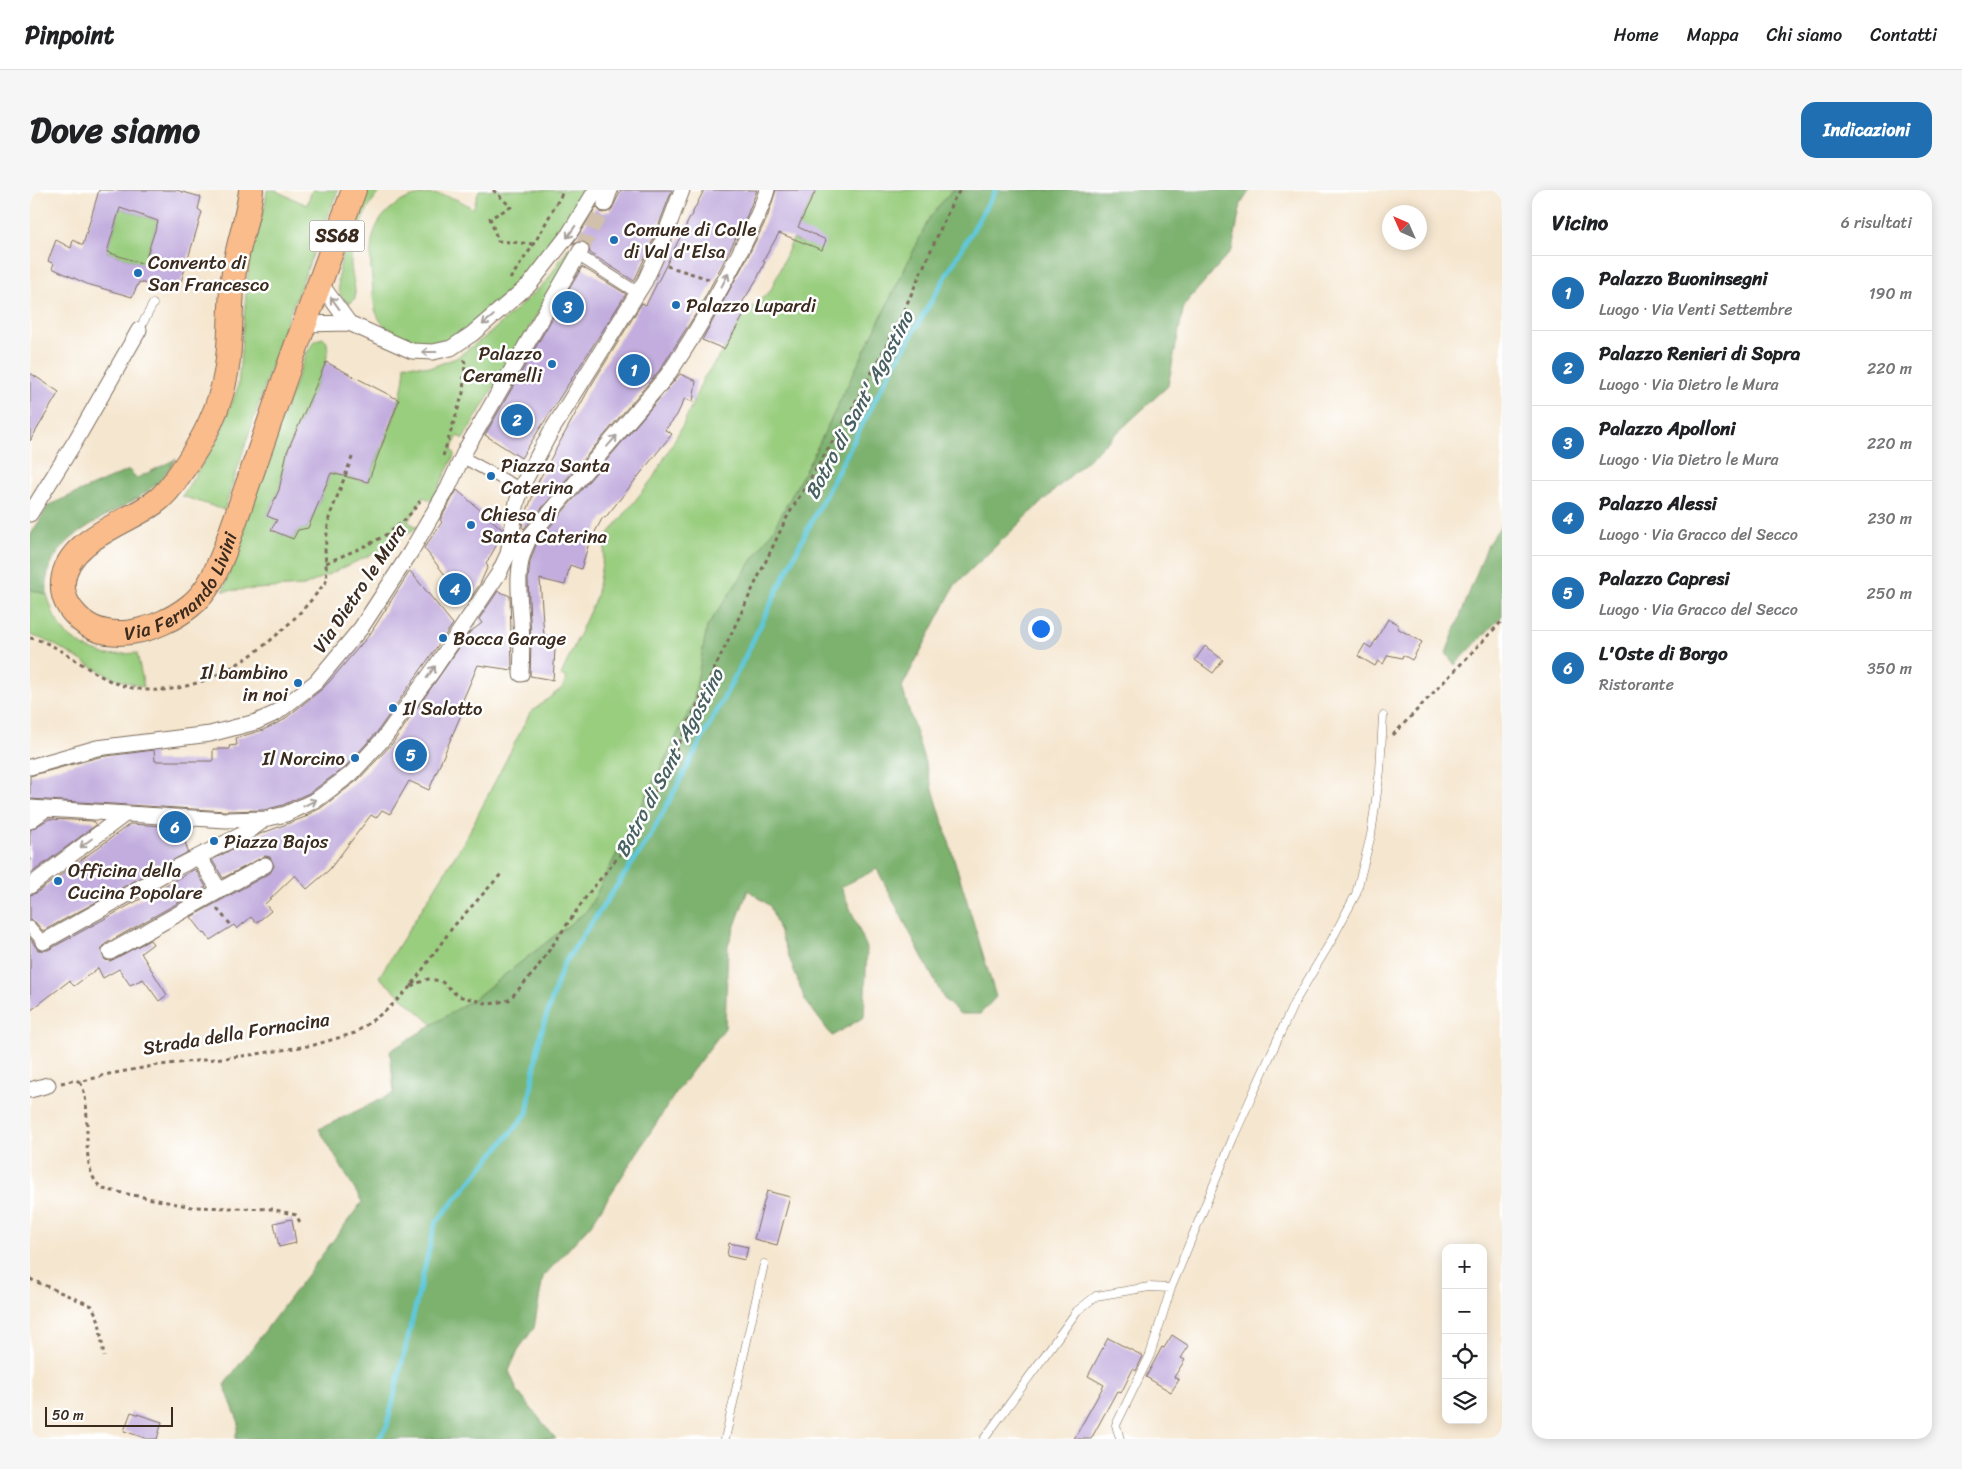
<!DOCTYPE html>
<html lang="it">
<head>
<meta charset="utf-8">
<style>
  body { margin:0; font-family:Sriracha,sans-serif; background:#f6f6f6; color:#202124 }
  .controls { position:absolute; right:15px; bottom:15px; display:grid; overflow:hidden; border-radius:10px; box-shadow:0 2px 12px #0003 }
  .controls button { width:45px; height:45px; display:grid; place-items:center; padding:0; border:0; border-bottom:1px solid #e0e0e0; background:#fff; color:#202124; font:25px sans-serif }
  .compass { position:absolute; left:1352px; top:15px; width:45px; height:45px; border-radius:50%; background:#fff; box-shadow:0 2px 12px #0003; rotate:315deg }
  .scale { position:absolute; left:15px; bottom:12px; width:128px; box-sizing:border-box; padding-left:5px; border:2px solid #3b2a1e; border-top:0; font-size:14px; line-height:18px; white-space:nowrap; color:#3b2a1e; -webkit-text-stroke:4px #fff; paint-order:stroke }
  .you { position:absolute; left:1010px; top:438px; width:18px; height:18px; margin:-12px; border:4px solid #fff; border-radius:50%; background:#1a73e8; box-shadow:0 0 0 8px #1a73e833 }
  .badge { display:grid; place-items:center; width:32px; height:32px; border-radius:50%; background:#1f6fb2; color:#fff; font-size:16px; font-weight:700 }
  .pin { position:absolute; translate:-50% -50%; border:2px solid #fff; box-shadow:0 1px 5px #0006 }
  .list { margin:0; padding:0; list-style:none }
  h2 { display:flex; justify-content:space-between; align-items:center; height:65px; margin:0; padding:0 20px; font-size:21px }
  h2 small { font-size:16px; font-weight:400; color:#757577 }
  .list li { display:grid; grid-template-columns:32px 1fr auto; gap:15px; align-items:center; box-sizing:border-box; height:75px; padding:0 20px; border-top:1px solid #e0e0e0 }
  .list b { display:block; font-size:19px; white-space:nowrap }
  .list p { margin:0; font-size:16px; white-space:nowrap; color:#757577 }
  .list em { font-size:16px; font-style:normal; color:#757577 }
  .icon { flex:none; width:28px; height:28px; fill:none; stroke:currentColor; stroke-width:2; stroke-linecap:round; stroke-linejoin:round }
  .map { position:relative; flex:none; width:1472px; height:1249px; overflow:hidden; border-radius:15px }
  header { display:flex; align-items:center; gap:30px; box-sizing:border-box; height:70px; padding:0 25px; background:#fff; border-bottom:1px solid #e0e0e0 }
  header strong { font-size:24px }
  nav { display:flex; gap:28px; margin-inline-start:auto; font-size:18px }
  .intro { display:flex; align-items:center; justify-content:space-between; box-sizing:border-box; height:120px; padding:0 30px }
  h1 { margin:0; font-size:35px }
  .button { padding:12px 22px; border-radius:15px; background:#1f6fb2; color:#fff; font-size:18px; font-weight:700 }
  main { display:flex; gap:30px; padding:0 30px }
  aside { flex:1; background:#fff; border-radius:15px; box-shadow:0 2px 12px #0003 }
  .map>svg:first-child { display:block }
  .green { fill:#9ace7f; stroke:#6a7c4e }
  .forest { fill:#7bb16e; stroke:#5b6e46 }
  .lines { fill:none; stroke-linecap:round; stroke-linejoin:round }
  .stream { stroke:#5fc8da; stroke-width:5 }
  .building { fill:#c2adde; fill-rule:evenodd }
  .minor-tunnel { stroke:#d0c0ac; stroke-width:15; stroke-dasharray:15 8; stroke-linecap:butt }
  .service-casing { stroke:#7c6c5c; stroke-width:9 }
  .pedestrian-casing { stroke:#7c6c5c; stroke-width:13 }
  .minor-casing { stroke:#7c6c5c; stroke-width:17 }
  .primary-casing { stroke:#7c6c5c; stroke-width:26 }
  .path { stroke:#7c6c5c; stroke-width:3; stroke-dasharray:4 4; stroke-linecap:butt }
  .service { stroke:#fff; stroke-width:8 }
  .pedestrian { stroke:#fff; stroke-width:11 }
  .minor { stroke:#fff; stroke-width:15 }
  .primary { stroke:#f9bc8a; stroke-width:24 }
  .oneway { stroke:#a79f9a }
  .poi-dot { fill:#1f6fb2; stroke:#fff; stroke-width:2 }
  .labels { text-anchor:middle; stroke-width:5; stroke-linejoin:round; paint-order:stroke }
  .shield { fill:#fff; stroke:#766a62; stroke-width:1 }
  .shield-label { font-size:18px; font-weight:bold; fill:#3b2a1e }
  .poi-label { font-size:19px; fill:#3b2a1e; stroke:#fff; text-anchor:start }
  .street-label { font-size:19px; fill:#3b2a1e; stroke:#fff }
  .water-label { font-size:20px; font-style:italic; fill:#486160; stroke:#fff }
</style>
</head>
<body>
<header>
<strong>Pinpoint</strong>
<nav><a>Home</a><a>Mappa</a><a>Chi siamo</a><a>Contatti</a></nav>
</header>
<div class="intro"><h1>Dove siamo</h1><a class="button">Indicazioni</a></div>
<main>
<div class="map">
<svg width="1472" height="1249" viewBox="0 0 1472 1249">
  <rect width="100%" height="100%" fill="#fff"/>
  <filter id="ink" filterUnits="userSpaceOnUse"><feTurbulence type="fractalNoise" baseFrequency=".02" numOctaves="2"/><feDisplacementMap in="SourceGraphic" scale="10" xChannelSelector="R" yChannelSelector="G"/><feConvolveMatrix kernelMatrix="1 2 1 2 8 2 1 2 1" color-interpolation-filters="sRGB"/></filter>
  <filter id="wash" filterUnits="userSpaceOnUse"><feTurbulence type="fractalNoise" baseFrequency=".0096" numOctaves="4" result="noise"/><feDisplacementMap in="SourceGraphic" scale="20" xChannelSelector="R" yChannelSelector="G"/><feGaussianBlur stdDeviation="1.12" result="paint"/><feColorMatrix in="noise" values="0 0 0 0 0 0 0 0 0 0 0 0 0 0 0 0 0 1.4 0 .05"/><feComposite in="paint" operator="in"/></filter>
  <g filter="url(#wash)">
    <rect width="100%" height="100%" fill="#f5e6cf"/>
    <path class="green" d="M 237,0 L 247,0 L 248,2 L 277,15 L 282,0 L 308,0 L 250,149 L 194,320 L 152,306 L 188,249 L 208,197 L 219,68 L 235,16 Z
      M 337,0 L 351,0 C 336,16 324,46 321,69 C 320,82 326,95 325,108 L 322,112 L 318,113 C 314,109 310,105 309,100 C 304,76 326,23 337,0 Z
      M 449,0 L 552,0 C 544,16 537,33 528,47 C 509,75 435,157 401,156 C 377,156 352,143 345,119 C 343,109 343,98 342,89 C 338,53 341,26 376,9 C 398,0 424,4 443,19 Z
      M 786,0 L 922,0 L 900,27 L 783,266 L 743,340 L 677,437 L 663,514 L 558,720 L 445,808 L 403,835 L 349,787 L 435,650 L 500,523 L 532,498 L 537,488 L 531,485 L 566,407 L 577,346 L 623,288 L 653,235 L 673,189 L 694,159 L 714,125 L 741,100 L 763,49 L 772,53 L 777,42 L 768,38 Z
      M 90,18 L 128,31 L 114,74 L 77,62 Z
      M 538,58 L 544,62 L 433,249 L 428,246 L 421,259 L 425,264 L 402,311 L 394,307 L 378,332 L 388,337 L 349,361 L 274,396 L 193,401 L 239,263 L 277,162 L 286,150 L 293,148 L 296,150 L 298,158 L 296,172 L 257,262 L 249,300 L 237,326 L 247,330 L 242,340 L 263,349 L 268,340 L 278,338 L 301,283 L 338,292 C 352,254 374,215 375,174 L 402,177 L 426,168 L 459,144 L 517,91 Z
      M 0,399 L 17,405 L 25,428 L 36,444 L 54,457 L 77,465 L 107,463 L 114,497 C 98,493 84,489 70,481 C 46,469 26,452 0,445 Z"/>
    <path class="forest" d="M 922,0 L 1220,0 L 1211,14 L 1202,60 L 1154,115 L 1138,196 L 1014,310 L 925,395 L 872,497 L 966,807 L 950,824 L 930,824 L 914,809 L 847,679 L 811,697 L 837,758 L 834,827 L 802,846 L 775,810 L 740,716 L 718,700 L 698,755 L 695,838 L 647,901 L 562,1033 L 513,1087 L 504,1138 L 488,1160 L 479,1181 L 488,1202 L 526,1249 L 205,1249 L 209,1233 L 194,1195 L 332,1012 L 289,939 L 364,903 L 360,861 L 445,808 L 558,720 L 663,514 L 677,437 L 743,340 L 783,266 L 900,27 Z
      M 146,269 C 137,282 128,294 115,303 C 82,326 32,340 18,382 C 16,389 17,398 17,405 L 0,399 L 0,346 L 19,315 L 99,280 L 107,288 Z
      M 1472,334 L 1472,426 L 1425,475 L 1416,463 L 1458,354 Z"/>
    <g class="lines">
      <path class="stream" d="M 349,1249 L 357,1236 L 405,1034 L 497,923 L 510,846 L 533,775 L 620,647 L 711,475 L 775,344 L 855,191 L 966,0"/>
    </g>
    <g id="blocks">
      <path class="building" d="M 69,0 L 146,0 L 171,7 L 168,19 L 172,22 L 148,102 L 109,92 L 102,107 L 57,94 L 22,78 L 24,74 L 18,71 L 26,50 L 41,58 L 43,50 L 53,55 ZM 90,18 L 128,31 L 114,74 L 77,62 Z
        M 591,0 L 642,0 L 623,50 L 604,91 L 560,63 L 559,56 L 556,52 L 551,51 L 542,55 L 566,17 L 572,23 L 581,21 Z
        M 674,0 L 727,0 L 716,28 L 692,75 L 667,122 L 638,167 L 629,181 L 494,339 L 492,337 L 493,331 L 509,290 L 559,199 L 612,113 L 616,115 Z
        M 746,0 L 786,0 L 768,37 L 796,50 L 792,60 L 749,43 L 733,71 L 735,72 L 727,89 L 712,113 L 721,118 L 714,125 L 694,159 L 672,150 L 717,68 L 737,28 Z
        M 552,77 L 596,104 L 491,268 L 455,245 Z
        M 296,172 L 369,210 L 338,292 L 301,283 L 278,338 L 268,340 L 263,349 L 241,340 L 247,330 L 237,326 L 249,300 L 257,262 Z
        M 0,183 L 29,202 L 0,251 Z
        M 650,184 L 666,191 L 663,212 L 655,208 L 647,225 L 635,240 L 642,244 L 575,328 L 573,327 L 559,353 L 551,379 L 540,375 L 535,395 L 510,389 L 514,446 L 522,447 L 520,459 L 525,460 L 523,490 L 500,486 L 501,450 L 498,390 L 500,372 L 507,352 Z
        M 427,300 L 473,340 L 471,347 L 456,374 L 458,376 L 450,394 L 437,413 L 394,358 L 412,332 L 410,330 Z
        M 380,381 L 423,434 L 347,542 L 315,577 L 281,602 L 253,615 L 234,620 L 196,621 L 0,609 L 0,586 L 69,567 L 124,560 L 125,571 L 183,571 L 183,559 L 200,559 L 199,556 L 207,555 L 206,548 L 233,540 L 252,531 L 292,499 L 300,491 L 340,444 Z
        M 468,401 L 480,406 L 482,480 L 448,475 L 432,512 L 436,513 L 399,600 L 379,591 L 360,624 L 352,620 L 346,628 L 341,625 L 299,680 L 277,699 L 265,685 L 235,714 L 241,721 L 226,733 L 221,727 L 207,739 L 204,735 L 180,750 L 175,743 L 174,744 L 161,727 L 240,683 L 244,676 L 240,667 L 235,666 L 193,688 L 182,670 L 230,644 L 278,626 L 275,626 L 291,618 L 328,590 L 362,554 L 440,442 L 452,433 L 449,429 Z
        M 1358,429 L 1369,435 L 1367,438 L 1392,452 L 1382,470 L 1373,465 L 1372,468 L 1358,465 L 1353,474 L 1348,471 L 1345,476 L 1328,466 L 1335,454 L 1341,458 Z
        M 1175,456 L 1193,470 L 1183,483 L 1165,470 Z
        M 19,629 L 63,631 L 66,635 L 0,684 L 0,640 Z
        M 100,634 L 151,637 L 158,662 L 13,741 L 5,732 L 0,730 L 0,705 L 6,703 Z
        M 165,679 L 176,697 L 75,754 L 71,761 L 75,770 L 80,771 L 120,750 L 123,754 L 111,763 L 137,805 L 129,811 L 113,789 L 100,795 L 89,779 L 73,788 L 68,778 L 44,796 L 39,791 L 0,821 L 0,748 L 8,760 L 18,760 Z
        M 737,1001 L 760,1007 L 747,1055 L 724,1049 Z
        M 262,1029 L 266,1053 L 249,1057 L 244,1033 Z
        M 699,1053 L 718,1057 L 715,1070 L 697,1066 Z
        M 1142,1145 L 1159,1156 L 1151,1168 L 1155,1170 L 1144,1187 L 1149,1190 L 1141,1202 L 1116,1187 L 1132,1157 L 1134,1158 Z
        M 1078,1148 L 1113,1166 L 1106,1181 L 1103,1179 L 1091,1203 L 1087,1201 L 1061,1249 L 1044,1249 L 1074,1195 L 1058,1186 Z
        M 101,1222 L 132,1232 L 127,1249 L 118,1249 L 94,1241 Z"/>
    </g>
  </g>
  <g filter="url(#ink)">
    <use href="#blocks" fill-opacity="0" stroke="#7c6c5c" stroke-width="1"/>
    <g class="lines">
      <path class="minor-tunnel" d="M 551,60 L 575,14"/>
      <defs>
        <path id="service" d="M 109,140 L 123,114
          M 695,1249 L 734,1074
          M 954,1249 L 1047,1121 L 1066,1106 L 1119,1097 L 1141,1098 L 1203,948 L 1264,813 L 1300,753 L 1326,704 L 1341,645 L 1350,581 L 1353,526
          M 1090,1249 L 1086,1235 L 1120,1165 L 1141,1098"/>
        <path id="pedestrian" d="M 548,65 L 608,103
          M 432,267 L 491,299
          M 0,633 L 19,619
          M 0,737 L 13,752"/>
        <path id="minor" d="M 575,14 L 580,0
          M 290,93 L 319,133
          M 274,134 L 319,133 L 382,161 L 403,162 L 421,158 L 442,144 L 500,94 L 539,44 L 566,0
          M 0,324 L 46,250 L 109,140
          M 478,364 L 499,347 L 636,187 C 664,148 687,106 709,64 C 719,43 731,22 737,0
          M 491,484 C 492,466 492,448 491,430 C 489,403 485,376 498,351
          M 0,577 L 67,558 L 180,544 L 226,532 L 246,523 L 286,492 L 331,438 L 380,363 L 418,298 L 436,259 L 551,60
          M 0,618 L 196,630 L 235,629 L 256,624 L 286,610 L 321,584 L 354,548 L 404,479 L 469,383 L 478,364 L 487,312 L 494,292 L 520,243 L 615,91 L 630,58 L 652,0
          M 169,667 L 189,700
          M 0,696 L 95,624
          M 13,752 L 134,684 L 219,641 L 235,629
          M 80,762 L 235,675
          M 0,900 L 18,895"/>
        <g id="primary">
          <path id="s1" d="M 221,0 C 218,28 208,54 204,81 C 199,115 202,150 196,183 C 190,219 170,256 149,285 C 142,296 134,306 124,313 C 95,334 36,350 33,392 C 32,404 36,414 44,423 C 73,459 130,440 160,416 C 178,402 186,382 194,362 L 263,165 L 324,0"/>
        </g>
      </defs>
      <use href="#service" class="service-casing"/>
      <use href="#pedestrian" class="pedestrian-casing"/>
      <use href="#minor" class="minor-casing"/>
      <use href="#primary" class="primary-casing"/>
      <path class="path" d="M 463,0 L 481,17 L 460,28 L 468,51 L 504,54
        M 637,76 L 679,89
        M 480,89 L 504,54 L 534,0
        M 413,266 L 433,203 L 435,173 L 433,168
        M 296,373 C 334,356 366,347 390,311
        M 0,448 C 29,453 56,481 83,492 C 163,525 253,451 297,390 L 295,359 L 299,328 L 323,265
        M 1363,545 L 1472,431
        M 187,719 L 202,736
        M 381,796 L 398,789 L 411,791 L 428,806 L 460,814 L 479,810 L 505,781 L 558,704 L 597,656 L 649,553 L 756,329 L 820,222 L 867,136 L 923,11 L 930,0
        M 50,892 C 66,920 45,979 73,999 L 162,1017 L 242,1019 L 266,1025 L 271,1034
        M 31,893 L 46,890 L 50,892 L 79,884 L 129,875 L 220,865 L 284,855 L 325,843 L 358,819 L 381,796 L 422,738 L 473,682
        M 0,1089 L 62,1116 L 69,1131 L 74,1167"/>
      <use href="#service" class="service"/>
      <use href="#pedestrian" class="pedestrian"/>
      <use href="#minor" class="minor"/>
      <use href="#primary" class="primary"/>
    </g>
    <defs><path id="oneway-shaft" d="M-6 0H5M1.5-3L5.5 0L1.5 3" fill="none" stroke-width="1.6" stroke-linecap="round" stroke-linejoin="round" transform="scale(1.25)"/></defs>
    <g class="oneway">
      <use href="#oneway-shaft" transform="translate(541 42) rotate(125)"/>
      <use href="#oneway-shaft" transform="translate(695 90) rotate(-62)"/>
      <use href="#oneway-shaft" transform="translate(305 113) rotate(-126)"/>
      <use href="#oneway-shaft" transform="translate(458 130) rotate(140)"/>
      <use href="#oneway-shaft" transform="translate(399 162) rotate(180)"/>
      <use href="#oneway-shaft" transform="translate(582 251) rotate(-49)"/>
      <use href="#oneway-shaft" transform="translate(401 482) rotate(-55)"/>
      <use href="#oneway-shaft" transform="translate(280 613) rotate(-27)"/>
      <use href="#oneway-shaft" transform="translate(56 653) rotate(143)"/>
    </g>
  </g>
  <g class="poi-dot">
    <circle cx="584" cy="50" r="5"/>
    <circle cx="108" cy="83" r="5"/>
    <circle cx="646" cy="115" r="5"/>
    <circle cx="522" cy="174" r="5"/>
    <circle cx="461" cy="286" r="5"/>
    <circle cx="441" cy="335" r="5"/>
    <circle cx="413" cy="448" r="5"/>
    <circle cx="268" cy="493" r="5"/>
    <circle cx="363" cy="518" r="5"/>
    <circle cx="325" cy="568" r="5"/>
    <circle cx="184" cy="651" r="5"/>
    <circle cx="28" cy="691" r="5"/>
  </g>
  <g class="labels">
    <rect class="shield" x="279.5" y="30.5" width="55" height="31" rx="4"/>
    <g class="shield-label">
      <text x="307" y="52">SS68</text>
    </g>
    <g class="poi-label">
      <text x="594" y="46">Comune di Colle<tspan x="594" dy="22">di Val d'Elsa</tspan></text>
      <text x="118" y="79">Convento di<tspan x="118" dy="22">San Francesco</tspan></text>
      <text x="656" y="122">Palazzo Lupardi</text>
      <text x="512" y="170" text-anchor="end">Palazzo<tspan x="512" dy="22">Ceramelli</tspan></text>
      <text x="471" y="282">Piazza Santa<tspan x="471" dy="22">Caterina</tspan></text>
      <text x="451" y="331">Chiesa di<tspan x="451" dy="22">Santa Caterina</tspan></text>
      <text x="423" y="455">Bocca Garage</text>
      <text x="258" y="489" text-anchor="end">Il bambino<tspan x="258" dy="22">in noi</tspan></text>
      <text x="373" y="525">Il Salotto</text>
      <text x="315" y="575" text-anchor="end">Il Norcino</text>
      <text x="194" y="658">Piazza Bajos</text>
      <text x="38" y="687">Officina della<tspan x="38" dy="22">Cucina Popolare</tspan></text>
    </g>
    <g class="street-label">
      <text dy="7" stroke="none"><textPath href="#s1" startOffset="630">Via Fernando Livini</textPath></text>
      <text transform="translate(329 398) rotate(-56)" y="7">Via Dietro le Mura</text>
      <text transform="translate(206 843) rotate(-9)" y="7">Strada della Fornacina</text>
    </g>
    <g class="water-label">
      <text transform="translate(829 215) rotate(-62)" y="7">Botro di Sant' Agostino</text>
      <text transform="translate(639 573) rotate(-62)" y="7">Botro di Sant' Agostino</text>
    </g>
  </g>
</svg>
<div class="controls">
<button>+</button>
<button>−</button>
<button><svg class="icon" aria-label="locate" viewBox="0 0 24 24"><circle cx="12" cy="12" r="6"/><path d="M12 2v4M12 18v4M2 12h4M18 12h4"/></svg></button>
<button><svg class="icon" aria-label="layers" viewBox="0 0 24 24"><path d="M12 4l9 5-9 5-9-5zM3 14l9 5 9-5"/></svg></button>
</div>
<svg class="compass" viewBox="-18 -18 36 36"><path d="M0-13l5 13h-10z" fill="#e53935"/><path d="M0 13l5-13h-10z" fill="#757577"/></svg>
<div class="scale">50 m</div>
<div class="you"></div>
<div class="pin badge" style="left:604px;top:180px">1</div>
<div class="pin badge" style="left:487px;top:230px">2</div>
<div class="pin badge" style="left:538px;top:117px">3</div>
<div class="pin badge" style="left:425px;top:399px">4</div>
<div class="pin badge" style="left:381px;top:565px">5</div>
<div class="pin badge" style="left:145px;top:637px">6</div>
</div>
<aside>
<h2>Vicino<small>6 risultati</small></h2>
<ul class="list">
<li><span class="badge">1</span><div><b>Palazzo Buoninsegni</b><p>Luogo · Via Venti Settembre</p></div><em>190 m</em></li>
<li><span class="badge">2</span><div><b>Palazzo Renieri di Sopra</b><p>Luogo · Via Dietro le Mura</p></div><em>220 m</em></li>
<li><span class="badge">3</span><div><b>Palazzo Apolloni</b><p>Luogo · Via Dietro le Mura</p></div><em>220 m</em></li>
<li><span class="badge">4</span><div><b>Palazzo Alessi</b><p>Luogo · Via Gracco del Secco</p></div><em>230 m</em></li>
<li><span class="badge">5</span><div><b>Palazzo Capresi</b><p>Luogo · Via Gracco del Secco</p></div><em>250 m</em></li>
<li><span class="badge">6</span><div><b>L'Oste di Borgo</b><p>Ristorante</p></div><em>350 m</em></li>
</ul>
</aside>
</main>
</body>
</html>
